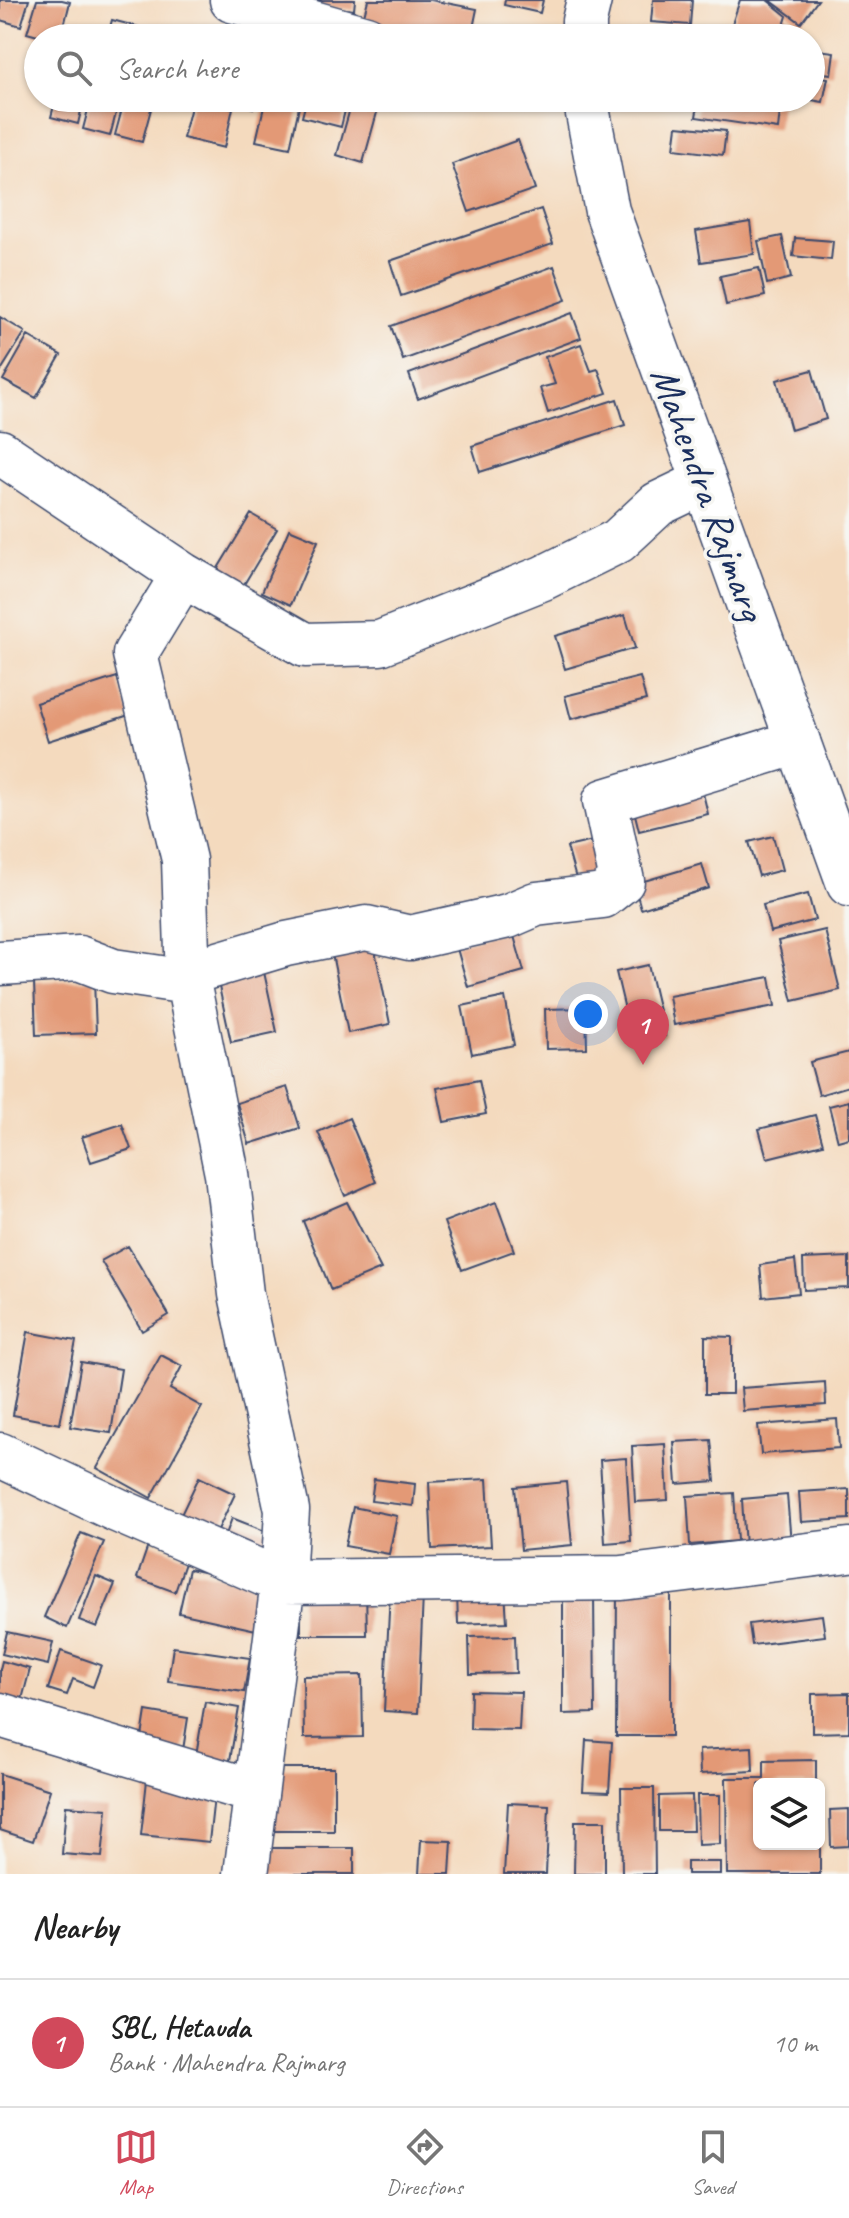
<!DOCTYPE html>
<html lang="en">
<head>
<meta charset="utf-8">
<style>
  body { margin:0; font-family:Caveat,sans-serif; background:#f2f2f2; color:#222 }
  .controls { position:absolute; right:24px; bottom:24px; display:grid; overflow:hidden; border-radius:12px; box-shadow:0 2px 6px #0004 }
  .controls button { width:72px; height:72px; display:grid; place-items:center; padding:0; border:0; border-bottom:2px solid #e0e0e0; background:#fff; color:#222; font:40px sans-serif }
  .you { position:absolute; left:588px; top:1014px; width:28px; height:28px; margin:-20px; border:6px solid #fff; border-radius:50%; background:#1a73e8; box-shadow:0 0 0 12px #1a73e833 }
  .badge { display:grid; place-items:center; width:52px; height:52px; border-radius:50%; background:#d1495b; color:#fff; font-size:26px; font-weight:700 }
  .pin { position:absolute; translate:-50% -66px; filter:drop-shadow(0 2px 4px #0008) }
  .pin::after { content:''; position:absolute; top:42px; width:28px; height:24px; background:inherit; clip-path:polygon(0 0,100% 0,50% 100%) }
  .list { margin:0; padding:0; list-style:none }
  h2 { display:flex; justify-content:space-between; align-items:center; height:104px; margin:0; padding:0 32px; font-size:34px }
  h2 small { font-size:26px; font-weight:400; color:#767676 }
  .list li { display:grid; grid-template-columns:52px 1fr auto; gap:24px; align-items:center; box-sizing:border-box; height:128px; padding:0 32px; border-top:2px solid #e0e0e0 }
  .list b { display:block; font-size:30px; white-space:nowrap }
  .list p { margin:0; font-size:26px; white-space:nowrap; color:#767676 }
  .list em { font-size:26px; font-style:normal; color:#767676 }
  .icon { flex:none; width:44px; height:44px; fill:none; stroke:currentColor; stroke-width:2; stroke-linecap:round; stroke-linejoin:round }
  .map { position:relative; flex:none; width:849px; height:1874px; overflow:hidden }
  .search { position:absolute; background:#fff; box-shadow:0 2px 6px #0004; left:24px; right:24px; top:24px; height:88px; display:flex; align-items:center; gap:20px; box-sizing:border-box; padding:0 28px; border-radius:44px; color:#767676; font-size:30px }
  .sheet { height:232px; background:#fff }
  nav { display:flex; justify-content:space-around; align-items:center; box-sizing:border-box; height:112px; border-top:2px solid #e0e0e0; background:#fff; font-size:22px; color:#767676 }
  nav a { display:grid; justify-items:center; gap:4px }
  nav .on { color:#d1495b }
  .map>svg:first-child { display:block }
  .building { fill:#e39976 }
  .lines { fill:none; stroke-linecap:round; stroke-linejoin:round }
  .minor-casing { stroke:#3c496c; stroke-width:47 }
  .highway-casing { stroke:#3c496c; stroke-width:47 }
  .minor { stroke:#fff; stroke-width:44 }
  .highway { stroke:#fff; stroke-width:44 }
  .labels { text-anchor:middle; stroke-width:7; stroke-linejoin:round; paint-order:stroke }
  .street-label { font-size:40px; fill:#1b2f5e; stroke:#f6f6f2 }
</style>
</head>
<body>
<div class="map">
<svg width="849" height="1874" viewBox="0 0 849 1874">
  <rect width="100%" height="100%" fill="#f6f6f2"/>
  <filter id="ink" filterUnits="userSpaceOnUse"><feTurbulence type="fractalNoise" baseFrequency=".0125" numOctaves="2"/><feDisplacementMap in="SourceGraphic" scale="16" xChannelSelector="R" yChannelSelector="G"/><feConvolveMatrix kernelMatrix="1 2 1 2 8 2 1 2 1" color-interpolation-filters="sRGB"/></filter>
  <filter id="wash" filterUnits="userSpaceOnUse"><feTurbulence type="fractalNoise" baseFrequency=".006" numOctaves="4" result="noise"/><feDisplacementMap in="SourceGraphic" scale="32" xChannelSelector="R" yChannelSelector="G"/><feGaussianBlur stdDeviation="1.8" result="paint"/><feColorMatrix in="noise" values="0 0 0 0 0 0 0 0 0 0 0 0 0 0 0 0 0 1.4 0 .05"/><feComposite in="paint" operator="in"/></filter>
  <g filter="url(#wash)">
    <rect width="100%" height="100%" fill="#f4dabe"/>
    <g id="blocks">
      <path class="building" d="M 0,0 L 29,0 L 21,26 L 0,20 Z
        M 37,0 L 62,0 L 70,2 L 61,38 L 45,38 L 27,33 Z
        M 294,0 L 355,0 L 354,10 L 294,2 Z
        M 368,0 L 431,0 L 477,9 L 471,38 L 453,38 L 363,19 Z
        M 505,0 L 543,0 L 540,13 L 504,5 Z
        M 653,0 L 692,0 L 690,25 L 651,22 Z
        M 740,0 L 767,0 L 787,16 L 780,38 L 736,38 L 728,36 Z
        M 770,0 L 818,0 L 801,23 Z
        M 112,20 L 139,27 L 136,38 L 107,38 Z
        M 811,49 L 834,52 L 831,74 L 811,71 Z
        M 811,75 L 828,78 L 823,102 L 811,100 Z
        M 56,98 L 84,98 L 78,124 L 51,117 Z
        M 91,98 L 120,98 L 110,136 L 83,129 Z
        M 125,98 L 154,98 L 142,142 L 115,135 Z
        M 219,98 L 256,98 L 253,108 Z
        M 266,98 L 301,98 L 290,148 L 256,141 Z
        M 307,98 L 348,98 L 341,127 L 302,117 Z
        M 353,98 L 381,98 L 363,163 L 337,155 Z
        M 699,98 L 747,98 L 781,103 L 778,129 L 696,117 Z
        M 193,99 L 233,108 L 224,148 L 183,138 Z
        M 677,126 L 726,131 L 723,155 L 674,149 Z
        M 518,140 L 535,189 L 469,212 L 452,164 Z
        M 541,209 L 553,244 L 401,296 L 390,261 Z
        M 750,222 L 754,254 L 701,262 L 696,231 Z
        M 782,236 L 791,278 L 767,284 L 758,241 Z
        M 795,238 L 833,241 L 831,260 L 793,256 Z
        M 554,266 L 566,300 L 403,360 L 391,326 Z
        M 759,268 L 765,296 L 726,305 L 720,276 Z
        M 572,313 L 581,338 L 418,399 L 409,374 Z
        M 0,317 L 25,332 L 0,372 Z
        M 28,336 L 61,355 L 36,398 L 3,380 Z
        M 581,344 L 591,371 L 598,369 L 607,393 L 548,413 L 540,388 L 555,384 L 545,357 Z
        M 812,370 L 826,419 L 791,430 L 777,380 Z
        M 617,399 L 625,425 L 480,472 L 472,446 Z
        M 251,514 L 277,529 L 243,586 L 217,570 Z
        M 289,529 L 318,541 L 291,605 L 262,592 Z
        M 625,615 L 635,648 L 565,669 L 555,636 Z
        M 117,677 L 129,715 L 48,741 L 36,703 Z
        M 640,677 L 646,700 L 571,719 L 565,696 Z
        M 701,785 L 708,814 L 639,831 L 632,802 Z
        M 773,836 L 782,870 L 759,876 L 749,842 Z
        M 593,841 L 604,882 L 579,889 L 567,847 Z
        M 702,864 L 709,888 L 641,909 L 634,884 Z
        M 808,894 L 815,920 L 770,932 L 763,905 Z
        M 512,929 L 524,971 L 468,987 L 456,945 Z
        M 825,930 L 840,990 L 793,1001 L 778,941 Z
        M 374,945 L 390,1024 L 348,1033 L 332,954 Z
        M 648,965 L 665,1036 L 633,1043 L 616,972 Z
        M 264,972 L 277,1032 L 231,1042 L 218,982 Z
        M 770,977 L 775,1006 L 674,1025 L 669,996 Z
        M 94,980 L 96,1033 L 36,1035 L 34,982 Z
        M 505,997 L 514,1045 L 472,1054 L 462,1006 Z
        M 586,1008 L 587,1048 L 546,1049 L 545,1009 Z
        M 849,1052 L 849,1086 L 819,1095 L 810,1062 Z
        M 479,1080 L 486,1114 L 444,1122 L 437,1088 Z
        M 287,1087 L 300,1128 L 249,1144 L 237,1103 Z
        M 849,1101 L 849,1138 L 838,1141 L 829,1106 Z
        M 815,1115 L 823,1144 L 767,1158 L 759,1129 Z
        M 349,1118 L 376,1182 L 345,1196 L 318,1132 Z
        M 122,1124 L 131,1149 L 91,1162 L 82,1137 Z
        M 347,1202 L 381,1269 L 331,1290 L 303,1221 Z
        M 496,1202 L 514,1251 L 462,1270 L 444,1222 Z
        M 128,1246 L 169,1315 L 142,1331 L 101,1261 Z
        M 849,1257 L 849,1288 L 804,1290 L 803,1259 Z
        M 795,1260 L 799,1293 L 763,1297 L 760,1265 Z
        M 28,1332 L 76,1341 L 60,1424 L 13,1415 Z
        M 705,1336 L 732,1337 L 732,1394 L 705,1394 Z
        M 161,1355 L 182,1366 L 170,1389 L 202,1407 L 151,1498 L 97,1468 Z
        M 81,1362 L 121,1369 L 111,1433 L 70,1427 Z
        M 825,1382 L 826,1405 L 743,1411 L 741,1388 Z
        M 837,1419 L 839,1448 L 761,1454 L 758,1425 Z
        M 711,1440 L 715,1481 L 677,1484 L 674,1442 Z
        M 665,1444 L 668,1500 L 635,1502 L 632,1446 Z
        M 626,1458 L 631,1541 L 605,1543 L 600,1460 Z
        M 199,1477 L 235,1494 L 214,1538 L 178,1521 Z
        M 374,1479 L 415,1484 L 413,1506 L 371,1501 Z
        M 487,1479 L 491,1546 L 432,1549 L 429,1482 Z
        M 566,1482 L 572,1545 L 521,1550 L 515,1487 Z
        M 849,1489 L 849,1519 L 801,1522 L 799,1492 Z
        M 734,1493 L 737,1541 L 690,1545 L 687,1496 Z
        M 787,1495 L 791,1543 L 745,1547 L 742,1499 Z
        M 353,1507 L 397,1516 L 389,1554 L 345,1546 Z
        M 232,1518 L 275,1535 L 265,1560 L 223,1543 Z
        M 81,1533 L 104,1542 L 67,1628 L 44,1617 Z
        M 149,1543 L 187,1557 L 175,1592 L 137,1578 Z
        M 189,1569 L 266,1586 L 256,1630 L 179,1613 Z
        M 96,1576 L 115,1584 L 97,1627 L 79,1620 Z
        M 366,1589 L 367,1635 L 301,1635 L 301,1590 Z
        M 617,1589 L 671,1589 L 671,1736 L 616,1736 Z
        M 505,1591 L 507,1622 L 458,1624 L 457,1592 Z
        M 594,1591 L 595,1713 L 563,1714 L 563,1592 Z
        M 390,1592 L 423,1594 L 418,1713 L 384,1711 Z
        M 822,1615 L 825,1636 L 752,1645 L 749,1624 Z
        M 7,1632 L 53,1642 L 48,1665 L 2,1654 Z
        M 515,1636 L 516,1673 L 470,1674 L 469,1637 Z
        M 173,1647 L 250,1658 L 244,1692 L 168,1681 Z
        M 61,1651 L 101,1665 L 93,1687 L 73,1679 L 67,1695 L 48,1689 Z
        M 2,1661 L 30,1669 L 19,1711 L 0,1706 L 0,1669 Z
        M 362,1675 L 363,1737 L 304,1738 L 303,1676 Z
        M 471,1691 L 521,1692 L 519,1730 L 470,1729 Z
        M 849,1693 L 849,1732 L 812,1733 L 812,1694 Z
        M 205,1702 L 239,1708 L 229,1766 L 195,1761 Z
        M 146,1711 L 188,1718 L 183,1750 L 141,1744 Z
        M 586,1740 L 612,1742 L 609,1792 L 583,1791 Z
        M 752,1747 L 753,1771 L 700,1774 L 699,1750 Z
        M 816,1760 L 816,1784 L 759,1784 L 759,1844 L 820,1844 L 820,1874 L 727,1874 L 726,1778 L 764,1778 L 764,1761 Z
        M 273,1768 L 334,1768 L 334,1831 L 273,1831 Z
        M 0,1774 L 50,1790 L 33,1841 L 0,1830 Z
        M 147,1780 L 215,1787 L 209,1842 L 141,1835 Z
        M 621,1788 L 654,1788 L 655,1874 L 622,1874 Z
        M 692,1795 L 693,1831 L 659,1831 L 659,1796 Z
        M 697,1795 L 720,1795 L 720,1844 L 698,1845 Z
        M 508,1803 L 549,1805 L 546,1874 L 504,1874 Z
        M 66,1806 L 107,1809 L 102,1857 L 62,1854 Z
        M 849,1809 L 849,1846 L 831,1847 L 830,1810 Z
        M 575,1821 L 605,1821 L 605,1874 L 574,1874 Z
        M 421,1840 L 452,1841 L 450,1874 L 419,1874 Z
        M 269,1848 L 354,1848 L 354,1874 L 269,1874 Z
        M 687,1862 L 720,1862 L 720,1874 L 687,1874 Z"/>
    </g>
  </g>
  <g filter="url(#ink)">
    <use href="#blocks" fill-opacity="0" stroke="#3c496c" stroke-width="2"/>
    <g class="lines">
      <defs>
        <path id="minor" d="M 232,0 L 366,38
          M 0,452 L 183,575 L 305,645 L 380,643 L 543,578 L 618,541 L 658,504 L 704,482
          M 183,575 L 135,654 L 184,860 L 188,982 L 227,1174 L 241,1294 L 287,1510 L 283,1582 L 246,1874
          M 0,963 L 79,958 L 113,971 L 188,982
          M 188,973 L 286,944 L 366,928 L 410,938 L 508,916 L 536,904 L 603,896 L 622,881 L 605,801 L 798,742
          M 0,1455 L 117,1510 L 283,1582 L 622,1578 L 849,1550
          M 0,1715 L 256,1792"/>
        <path id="highway" d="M 584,38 L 584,21 L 589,0
          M 585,98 L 607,211 L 849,884"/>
      </defs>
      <use href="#minor" class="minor-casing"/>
      <use href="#highway" class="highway-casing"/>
      <use href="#minor" class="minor"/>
      <use href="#highway" class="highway"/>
    </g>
  </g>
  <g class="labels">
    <g class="street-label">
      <text transform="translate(709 493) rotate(70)" y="14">Mahendra Rajmarg</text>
    </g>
  </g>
</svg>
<div class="controls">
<button><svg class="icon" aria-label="layers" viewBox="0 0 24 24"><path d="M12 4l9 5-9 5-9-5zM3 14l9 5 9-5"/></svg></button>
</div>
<div class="you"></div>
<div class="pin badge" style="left:643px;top:1065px">1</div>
<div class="search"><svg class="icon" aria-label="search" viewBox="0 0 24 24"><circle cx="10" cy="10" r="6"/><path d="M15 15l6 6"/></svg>Search here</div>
</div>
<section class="sheet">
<h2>Nearby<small></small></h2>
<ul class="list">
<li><span class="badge">1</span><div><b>SBL, Hetauda</b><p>Bank · Mahendra Rajmarg</p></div><em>10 m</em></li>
</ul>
</section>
<nav>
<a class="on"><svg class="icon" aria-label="map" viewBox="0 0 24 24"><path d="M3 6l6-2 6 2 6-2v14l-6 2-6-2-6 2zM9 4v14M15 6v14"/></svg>Map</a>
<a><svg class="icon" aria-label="directions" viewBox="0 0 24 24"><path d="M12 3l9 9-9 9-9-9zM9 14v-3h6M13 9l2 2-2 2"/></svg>Directions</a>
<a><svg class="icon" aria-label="saved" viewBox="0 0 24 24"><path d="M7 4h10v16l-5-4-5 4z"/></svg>Saved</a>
</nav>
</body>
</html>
